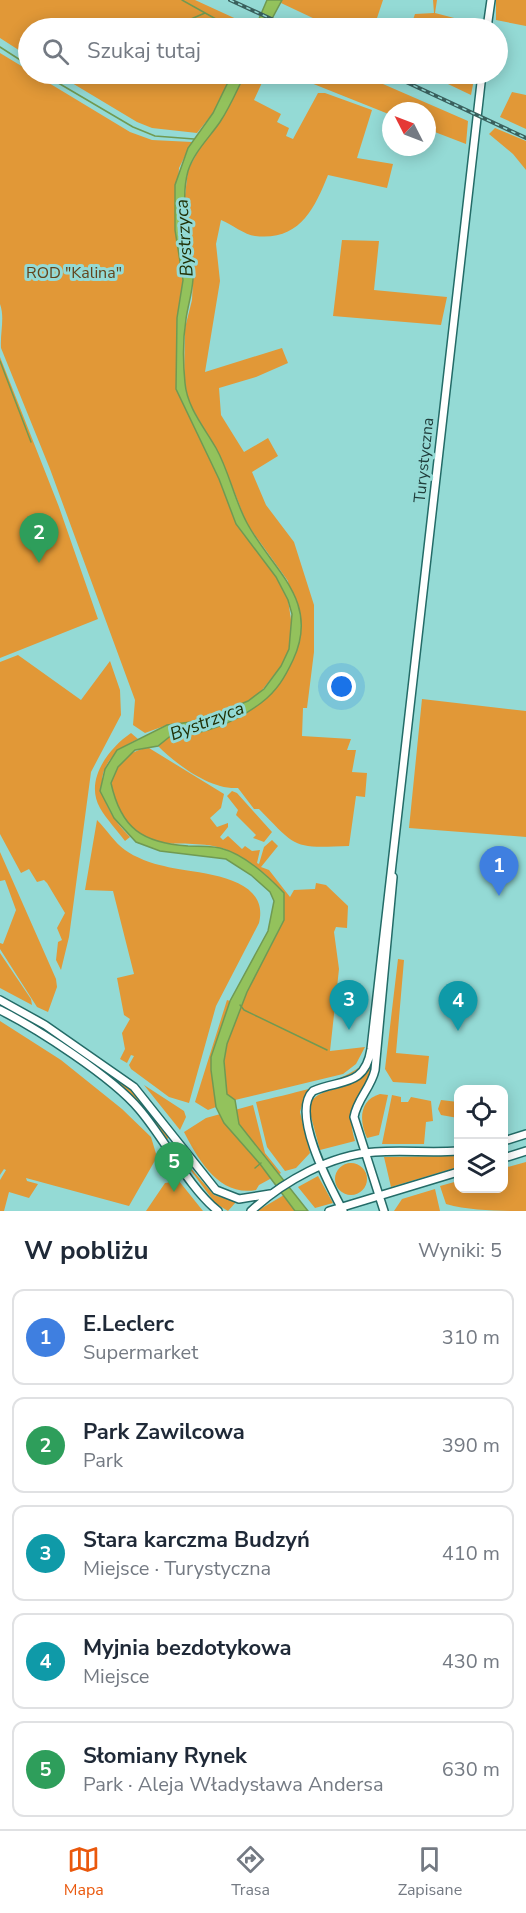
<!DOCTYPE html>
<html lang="pl">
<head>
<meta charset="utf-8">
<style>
  body { margin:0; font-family:"Nunito Sans",sans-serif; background:#f6f6f7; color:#1f2937 }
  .controls { position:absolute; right:18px; bottom:18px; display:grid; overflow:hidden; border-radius:12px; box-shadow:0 3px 15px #0003 }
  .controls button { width:54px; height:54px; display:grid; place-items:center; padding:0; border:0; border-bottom:2px solid #e0e1e3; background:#fff; color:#1f2937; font:30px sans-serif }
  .compass { position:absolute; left:382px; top:102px; width:54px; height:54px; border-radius:50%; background:#fff; box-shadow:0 3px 15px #0003; rotate:312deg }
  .you { position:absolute; left:342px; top:687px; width:21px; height:21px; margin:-15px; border:4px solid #fff; border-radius:50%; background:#1a73e8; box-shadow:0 0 0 9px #1a73e833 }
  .badge { display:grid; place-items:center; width:39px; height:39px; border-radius:50%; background:#ea580c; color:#fff; font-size:20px; font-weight:700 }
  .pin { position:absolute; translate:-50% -50px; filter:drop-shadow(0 2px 3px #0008) }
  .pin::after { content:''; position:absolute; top:32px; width:21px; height:18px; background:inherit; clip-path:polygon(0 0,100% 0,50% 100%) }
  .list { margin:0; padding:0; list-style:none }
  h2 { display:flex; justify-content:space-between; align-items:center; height:78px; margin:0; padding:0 24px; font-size:26px }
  h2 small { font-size:20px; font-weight:400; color:#747a83 }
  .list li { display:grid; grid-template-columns:39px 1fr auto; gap:18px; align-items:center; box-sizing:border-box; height:96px; margin:0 12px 12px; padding:0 12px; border:2px solid #e0e1e3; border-radius:12px }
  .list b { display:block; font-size:22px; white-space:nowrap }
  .list p { margin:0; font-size:20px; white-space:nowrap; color:#747a83 }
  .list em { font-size:20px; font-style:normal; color:#747a83 }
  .icon { flex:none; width:33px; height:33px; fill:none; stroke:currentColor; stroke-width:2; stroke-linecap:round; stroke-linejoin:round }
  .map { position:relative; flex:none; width:526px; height:1211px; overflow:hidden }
  .search { position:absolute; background:#fff; box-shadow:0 3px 15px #0003; left:18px; right:18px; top:18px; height:66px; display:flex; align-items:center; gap:15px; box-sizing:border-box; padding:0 21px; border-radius:33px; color:#747a83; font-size:22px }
  .sheet { height:618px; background:#fff }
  nav { display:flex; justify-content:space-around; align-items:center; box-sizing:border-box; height:84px; border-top:2px solid #e0e1e3; background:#fff; font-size:16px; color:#747a83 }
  nav a { display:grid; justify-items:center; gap:3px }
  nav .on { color:#ea580c }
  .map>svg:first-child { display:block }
  .green { fill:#e19837 }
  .water { fill:#93c25c; stroke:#709a52; stroke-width:1.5 }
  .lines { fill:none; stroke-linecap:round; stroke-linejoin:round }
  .stream { stroke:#709a52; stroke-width:1.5 }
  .major-casing { stroke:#236b67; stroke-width:10 }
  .major { stroke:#fff; stroke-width:7 }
  .rail-casing { stroke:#3a615e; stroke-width:4 }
  .rail { stroke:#94dad5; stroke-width:1.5; stroke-dasharray:4.5; stroke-linecap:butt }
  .labels { text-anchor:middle; stroke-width:6; stroke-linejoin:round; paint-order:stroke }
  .park-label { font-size:16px; fill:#62441d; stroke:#94dad5 }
  .street-label { font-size:16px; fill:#203d3b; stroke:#94dad5 }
  .water-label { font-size:18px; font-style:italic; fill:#213208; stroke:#94dad5 }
</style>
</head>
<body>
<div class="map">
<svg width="526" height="1211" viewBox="0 0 526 1211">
  <rect width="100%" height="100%" fill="#94dad5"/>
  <path class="green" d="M 0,0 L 195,0 L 256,28 L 28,28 L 28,56 L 0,38 Z
    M 282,0 L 383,0 L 377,18 L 378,28 L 334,28 L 281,3 Z
    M 433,0 L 437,0 L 435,13 L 481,25 L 481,28 L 410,28 L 415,14 L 434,13 Z
    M 496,0 L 526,0 L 526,26 L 496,20 Z
    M 0,53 L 28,70 L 28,74 L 34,74 L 130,132 L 152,140 L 192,142 L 179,168 L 175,230 L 183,280 L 177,318 L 176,389 L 219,479 L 236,524 L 276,577 L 288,600 L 292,626 L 289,649 L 281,666 L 259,694 L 248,701 L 199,721 L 167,725 L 145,733 L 133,725 L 135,700 L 50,469 L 1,348 C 0,332 5,318 0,304 Z
    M 57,74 L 232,74 L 213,113 L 197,133 L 152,128 L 137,122 Z
    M 245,74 L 266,74 L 254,100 L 281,114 L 277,122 L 289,128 L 286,136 L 293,139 L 318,93 L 325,93 L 372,110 L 357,158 L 393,164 L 387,188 L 328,175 C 314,210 299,241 255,236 C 245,235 231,224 221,220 L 216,244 L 220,281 L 205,372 L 282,348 L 288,363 L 256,377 L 219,388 L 221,415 L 244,452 L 268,438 L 278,456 L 252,472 L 266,505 L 294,542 L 314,605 L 314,652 L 307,708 L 303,708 L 302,736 L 351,739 L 347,750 L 356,750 L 352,772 L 367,773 L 365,797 L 356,796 L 349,846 C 293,848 298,849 259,809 L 254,809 L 238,788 C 211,790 177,765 158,746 L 173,734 L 183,735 L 233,721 L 251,710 L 297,651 L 288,581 L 247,524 L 221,458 L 190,404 L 184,382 L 185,328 L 192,300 L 193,280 L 184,204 L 188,170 L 202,144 L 229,107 Z
    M 309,74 L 360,74 L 468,121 L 466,144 L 427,129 L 427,111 L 391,111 L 391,115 L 306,81 Z
    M 427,74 L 475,74 L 471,95 Z
    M 512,92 L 526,95 L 526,129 L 500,117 Z
    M 495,128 L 526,141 L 526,170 L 513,154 L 489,134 Z
    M 342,240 L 379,241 L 374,290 L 447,297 L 441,325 L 333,316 Z
    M 0,357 L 59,507 L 98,619 L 0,658 Z
    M 18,655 L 81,700 L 110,661 L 120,690 L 121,715 L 91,772 L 69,937 L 61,970 L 56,960 L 58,942 L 62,940 L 57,928 L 65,913 L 47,883 L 44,880 L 37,882 L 29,869 L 21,873 L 0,834 L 0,662 Z
    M 422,699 L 526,711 L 526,837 L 409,828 Z
    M 131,733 L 138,739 C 86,763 96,803 130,837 L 125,841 C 117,830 107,820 100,808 C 84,780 109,748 131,733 Z
    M 149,748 L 224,794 L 221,808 L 210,818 L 217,827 L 228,823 L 228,827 L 220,837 L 223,840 L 228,836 L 242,849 L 245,846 L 252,851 L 260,850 L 257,863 L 259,864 L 264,847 L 272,840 L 278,846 L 261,867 L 269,870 L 290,897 L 294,890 L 315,889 L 316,883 L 326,885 L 348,906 L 347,928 L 336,927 L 334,932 L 339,969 L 330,1051 L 365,1047 L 356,1064 L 343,1074 L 235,1100 L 227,1094 C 226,1084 223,1072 224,1062 C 225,1019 266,960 284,920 C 280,908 276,887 268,877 C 261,869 232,851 222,848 C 175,835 138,863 115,799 C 110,786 110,776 119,765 C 128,755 136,749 149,748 Z
    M 232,791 L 237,793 L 272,832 L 264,842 L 253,838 L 256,835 L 236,815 L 238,810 L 227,796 Z
    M 97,820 C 106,829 115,843 125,850 C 134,857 153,864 164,866 C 193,874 271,873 259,923 L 216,1006 L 189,1103 L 169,1097 L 131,1069 L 129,1065 L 134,1056 L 131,1055 L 127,1063 L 120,1059 L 125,1049 L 122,1033 L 130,1019 L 124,1015 L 117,978 L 134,974 L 113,891 L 85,890 Z
    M 0,852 L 56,979 L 57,987 L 48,1012 L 37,1007 L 0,949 L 0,943 L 3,944 L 16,910 L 5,880 L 0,881 Z
    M 0,953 L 31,999 L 32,1005 L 0,988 Z
    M 398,959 L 404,960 L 396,1053 L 429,1056 L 426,1084 L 393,1082 L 385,1069 Z
    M 227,1000 L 230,1001 L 211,1057 L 216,1107 L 208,1110 L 195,1102 Z
    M 0,1021 L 61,1060 L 122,1109 L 151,1137 L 157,1157 L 129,1206 L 26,1178 L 27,1181 L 38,1184 L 29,1198 L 9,1192 L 4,1211 L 0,1211 L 0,1180 L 6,1170 L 4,1169 L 0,1175 Z
    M 84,1058 L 130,1089 L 170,1137 L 167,1139 L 132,1095 Z
    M 361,1066 C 342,1086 319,1078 305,1095 L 300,1112 L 310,1153 L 296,1168 L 285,1171 L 267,1147 L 256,1102 C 288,1094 336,1085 361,1066 Z
    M 368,1068 L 372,1068 C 363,1103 343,1098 355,1141 L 320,1150 L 310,1113 L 311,1102 C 323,1084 351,1095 368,1068 Z
    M 144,1085 L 184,1111 L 186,1117 L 180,1130 Z
    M 380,1094 L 388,1095 L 379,1135 L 367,1138 C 359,1121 359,1100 380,1094 Z
    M 392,1095 L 401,1097 L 401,1102 L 408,1102 L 411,1097 L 431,1101 L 433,1121 L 426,1122 L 424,1144 L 382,1144 Z
    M 441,1100 L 458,1102 L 458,1118 L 441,1115 L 438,1109 Z
    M 253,1105 L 265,1153 L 281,1173 L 259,1185 L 256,1190 C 219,1197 198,1159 184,1132 L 206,1118 Z
    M 458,1156 L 458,1167 L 391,1187 L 384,1157 Z
    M 181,1157 L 214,1195 L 236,1202 L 228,1211 L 215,1203 Z
    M 526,1162 L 526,1211 C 500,1211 471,1211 446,1204 L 440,1186 L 458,1181 L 458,1188 L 504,1188 L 504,1168 Z
    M335 1179a16 16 0 1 1 32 0a16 16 0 1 1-32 0Z
    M 318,1176 L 333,1203 L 315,1208 L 298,1187 Z
    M 179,1181 L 203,1211 L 146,1211 L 165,1183 Z
    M 435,1189 L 440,1211 L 394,1211 L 402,1199 Z
    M 284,1195 L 295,1211 L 257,1211 Z"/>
  <path class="water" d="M 267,0 L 282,0 L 267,28 L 255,28 Z
    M 232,74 L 245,74 C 237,90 230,107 220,122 C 209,138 194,152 188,171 C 178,208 194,243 193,279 C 192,294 188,305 186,319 C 183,338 183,363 185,383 C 187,407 204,427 216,448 C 229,471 234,499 247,523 C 272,570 321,600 293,660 C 285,677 277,691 261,703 C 238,720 203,737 173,734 L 158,746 L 135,750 L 118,767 L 111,783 C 121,829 143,843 188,846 C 199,846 210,846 220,848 C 244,854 268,876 284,893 L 284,920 L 247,992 L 227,1044 L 224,1061 L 227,1094 L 235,1100 L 239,1124 L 308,1211 L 295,1211 L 260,1164 L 224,1123 L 216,1107 L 211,1070 L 211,1057 L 230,1001 L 268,931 L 274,901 L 270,892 L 251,875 L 226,859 L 160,851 L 136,842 L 114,818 L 100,791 L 105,769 L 117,750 L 167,725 L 199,721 L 248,701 L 264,689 L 281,666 L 289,649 L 292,614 L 288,600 L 276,577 L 236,524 L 219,479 L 176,389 L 177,318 L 183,280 L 175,230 L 175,185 L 188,148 L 213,113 Z"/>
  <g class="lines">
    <path class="stream" d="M 182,0 L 232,28
      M 170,28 L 205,13
      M 0,47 L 28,65
      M 43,74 L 133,127 L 155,136 L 194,139
      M 64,76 L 69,74
      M 0,361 L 31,442
      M 240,1005 L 244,1010 L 327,1050
      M 255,1168 L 261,1163"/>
    <defs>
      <path id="major" d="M 487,28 L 491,0
        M 0,1000 L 45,1025 L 134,1087 L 216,1190 L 239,1199 L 270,1194
        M 0,1010 C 38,1029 112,1077 139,1109 C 165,1139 188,1187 218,1211
        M 504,1141 L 526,1134
        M 504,1158 L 526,1151
        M 251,1211 C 284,1181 330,1155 375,1152 C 403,1150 431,1153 458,1151
        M 329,1211 L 458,1172
        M 343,1211 C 331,1188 290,1113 313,1091 C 339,1079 365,1088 371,1049 L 482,74
        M 384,1211 L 354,1117 C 357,1099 371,1088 375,1070 L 393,877"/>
    </defs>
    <use href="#major" class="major-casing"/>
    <use href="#major" class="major"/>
    <defs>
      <path id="rail" d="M 230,0 L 291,28
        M 389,74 L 526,138"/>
    </defs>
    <use href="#rail" class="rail-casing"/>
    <use href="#rail" class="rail"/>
  </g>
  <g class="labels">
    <g class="park-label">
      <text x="74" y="278">ROD "Kalina"</text>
    </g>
    <g class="street-label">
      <text transform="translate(423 460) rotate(-84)" y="6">Turystyczna</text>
    </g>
    <g class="water-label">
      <text transform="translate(184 238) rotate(-94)" y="6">Bystrzyca</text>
      <text transform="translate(207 721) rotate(-21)" y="6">Bystrzyca</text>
    </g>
  </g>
</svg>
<div class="controls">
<button><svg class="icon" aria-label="locate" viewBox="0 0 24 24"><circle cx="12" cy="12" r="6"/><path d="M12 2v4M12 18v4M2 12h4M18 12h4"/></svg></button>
<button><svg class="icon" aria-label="layers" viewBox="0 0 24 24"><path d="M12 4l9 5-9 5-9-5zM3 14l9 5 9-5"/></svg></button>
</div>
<svg class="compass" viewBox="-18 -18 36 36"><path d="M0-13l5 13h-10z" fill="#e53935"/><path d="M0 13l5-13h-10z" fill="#747a83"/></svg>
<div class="you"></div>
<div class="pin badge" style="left:499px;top:896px;background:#3f7fe0">1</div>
<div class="pin badge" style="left:39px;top:563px;background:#2e9e5b">2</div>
<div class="pin badge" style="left:349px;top:1030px;background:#0f9aa8">3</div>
<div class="pin badge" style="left:458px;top:1031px;background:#0f9aa8">4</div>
<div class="pin badge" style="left:174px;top:1192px;background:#2e9e5b">5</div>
<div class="search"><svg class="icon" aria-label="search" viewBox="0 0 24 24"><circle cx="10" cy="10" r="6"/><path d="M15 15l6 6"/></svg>Szukaj tutaj</div>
</div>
<section class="sheet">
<h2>W pobliżu<small>Wyniki: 5</small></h2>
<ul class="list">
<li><span class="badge" style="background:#3f7fe0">1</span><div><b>E.Leclerc</b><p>Supermarket</p></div><em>310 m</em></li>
<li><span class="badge" style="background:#2e9e5b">2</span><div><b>Park Zawilcowa</b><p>Park</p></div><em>390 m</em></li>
<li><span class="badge" style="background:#0f9aa8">3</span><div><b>Stara karczma Budzyń</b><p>Miejsce · Turystyczna</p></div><em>410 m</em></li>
<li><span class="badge" style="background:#0f9aa8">4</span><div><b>Myjnia bezdotykowa</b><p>Miejsce</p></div><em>430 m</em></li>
<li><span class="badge" style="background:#2e9e5b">5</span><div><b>Słomiany Rynek</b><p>Park · Aleja Władysława Andersa</p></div><em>630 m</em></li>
</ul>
</section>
<nav>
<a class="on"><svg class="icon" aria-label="map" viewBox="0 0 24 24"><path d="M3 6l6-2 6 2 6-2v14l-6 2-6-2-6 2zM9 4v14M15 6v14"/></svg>Mapa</a>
<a><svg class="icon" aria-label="directions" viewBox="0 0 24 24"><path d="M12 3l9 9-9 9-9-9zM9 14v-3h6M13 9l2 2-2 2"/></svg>Trasa</a>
<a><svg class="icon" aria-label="saved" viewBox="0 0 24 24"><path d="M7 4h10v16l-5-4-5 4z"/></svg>Zapisane</a>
</nav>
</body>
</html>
